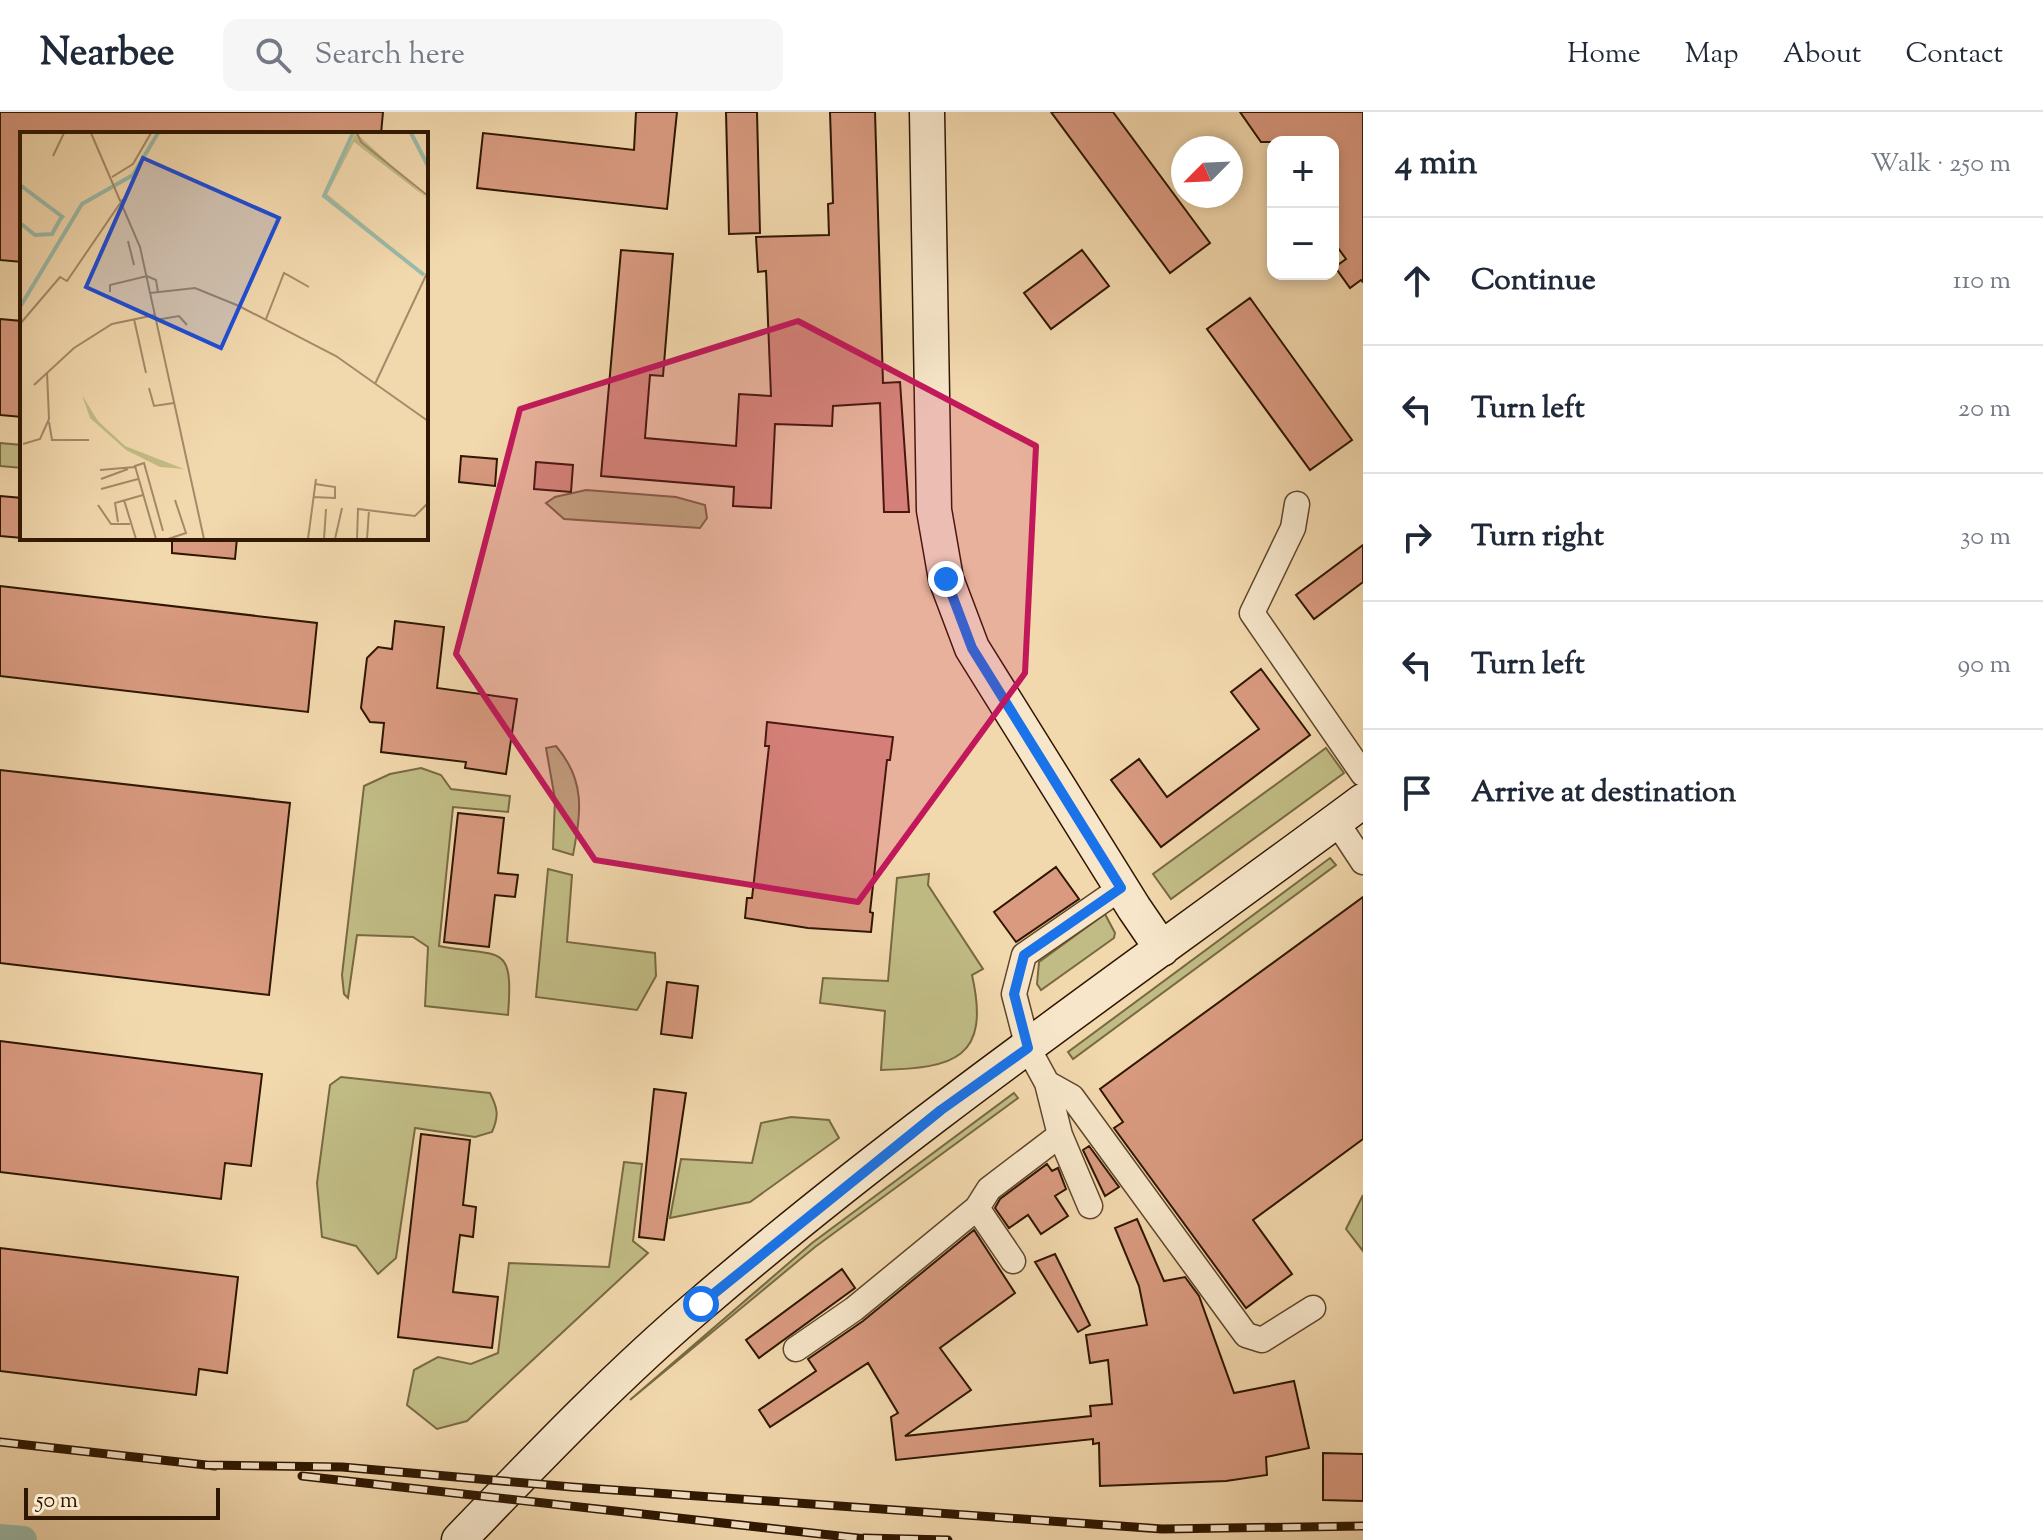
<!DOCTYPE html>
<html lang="en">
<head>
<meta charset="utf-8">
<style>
  body { margin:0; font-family:"Sorts Mill Goudy",serif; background:#f6f6f7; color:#1f2937 }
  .controls { position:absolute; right:24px; top:24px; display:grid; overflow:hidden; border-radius:16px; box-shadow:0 4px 12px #0003 }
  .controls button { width:72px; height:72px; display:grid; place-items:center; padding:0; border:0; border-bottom:2px solid #e0e1e3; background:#fff; color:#1f2937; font:40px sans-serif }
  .compass { position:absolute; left:1171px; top:24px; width:72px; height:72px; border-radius:50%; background:#fff; box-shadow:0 4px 12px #0003; rotate:246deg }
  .scale { position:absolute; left:24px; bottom:20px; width:196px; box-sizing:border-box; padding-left:8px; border:4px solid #2e1600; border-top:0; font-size:22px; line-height:28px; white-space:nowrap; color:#2e1600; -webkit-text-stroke:6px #f7e6ca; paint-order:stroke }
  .stop { position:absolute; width:24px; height:24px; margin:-18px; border:6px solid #1a73e8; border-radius:50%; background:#fff }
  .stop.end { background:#1a73e8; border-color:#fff; box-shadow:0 2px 8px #0008 }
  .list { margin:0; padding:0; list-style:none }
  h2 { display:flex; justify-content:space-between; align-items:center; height:104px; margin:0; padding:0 32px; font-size:34px }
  h2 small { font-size:26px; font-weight:400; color:#747a83 }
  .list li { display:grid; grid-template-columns:52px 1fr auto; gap:24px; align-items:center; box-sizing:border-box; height:128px; padding:0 32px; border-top:2px solid #e0e1e3 }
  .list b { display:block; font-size:30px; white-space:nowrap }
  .list em { font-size:26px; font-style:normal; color:#747a83 }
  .icon { flex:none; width:44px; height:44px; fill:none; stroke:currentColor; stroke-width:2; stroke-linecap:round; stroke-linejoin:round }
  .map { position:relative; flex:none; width:1363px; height:1428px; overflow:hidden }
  header { display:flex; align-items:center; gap:48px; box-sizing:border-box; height:112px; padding:0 40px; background:#fff; border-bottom:2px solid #e0e1e3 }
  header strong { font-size:38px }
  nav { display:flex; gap:44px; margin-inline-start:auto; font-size:28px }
  .search { width:560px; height:72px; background:#f6f6f7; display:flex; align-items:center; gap:20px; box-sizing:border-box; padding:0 28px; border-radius:16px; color:#747a83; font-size:30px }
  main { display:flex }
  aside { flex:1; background:#fff }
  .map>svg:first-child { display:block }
  .green { fill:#c1bc85; stroke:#786942; stroke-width:2 }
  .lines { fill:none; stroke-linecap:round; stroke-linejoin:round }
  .canal { stroke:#9bbaa9; stroke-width:28 }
  .building { fill:#d99a80; stroke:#2e1600; stroke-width:2 }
  .street-casing { stroke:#5f462b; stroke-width:27 }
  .secondary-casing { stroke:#2e1600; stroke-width:37 }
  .street { stroke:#f7e6ca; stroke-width:24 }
  .secondary { stroke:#f7e6ca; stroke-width:34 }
  .rail-casing { stroke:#2e1600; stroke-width:9 }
  .rail { stroke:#f7e6ca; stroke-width:6; stroke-dasharray:18; stroke-linecap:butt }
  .route { stroke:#1a73e8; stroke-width:10 }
  .marked { fill:#c2185b; fill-opacity:0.2; stroke:#c2185b; stroke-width:6; stroke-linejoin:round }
  .inset-river { fill:none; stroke:#9bbaa9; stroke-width:4 }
  .inset-road { fill:none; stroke:#a48a68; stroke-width:2 }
  .view { fill:#1d4ed8; fill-opacity:0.15; stroke:#1d4ed8; stroke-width:4 }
  .inset-edge { fill:none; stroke:#2e1600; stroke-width:4 }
</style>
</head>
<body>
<header>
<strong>Nearbee</strong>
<div class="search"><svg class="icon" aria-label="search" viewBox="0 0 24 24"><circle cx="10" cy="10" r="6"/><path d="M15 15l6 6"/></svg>Search here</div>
<nav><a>Home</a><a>Map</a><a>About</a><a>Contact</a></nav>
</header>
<main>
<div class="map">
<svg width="1363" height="1428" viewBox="0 0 1363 1428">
  <rect width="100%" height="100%" fill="#f2d8ad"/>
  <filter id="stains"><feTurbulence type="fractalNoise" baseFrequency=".0025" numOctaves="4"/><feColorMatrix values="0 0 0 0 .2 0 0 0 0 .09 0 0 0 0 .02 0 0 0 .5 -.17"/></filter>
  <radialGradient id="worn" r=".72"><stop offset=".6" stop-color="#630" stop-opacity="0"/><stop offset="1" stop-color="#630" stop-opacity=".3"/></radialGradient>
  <path class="green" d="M 0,331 L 22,333 L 22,356 L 0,354 Z
    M 586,378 L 676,385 L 705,393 L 707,406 L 700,416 L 564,407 L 546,391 L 555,385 Z
    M 556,634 C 586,669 581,700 573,743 L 553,737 L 555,687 L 546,636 Z
    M 1326,636 L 1344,661 L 1171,787 L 1153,762 Z
    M 421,656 L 441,663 L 451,677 L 510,684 L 508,700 L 453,695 L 439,834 C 500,846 514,828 508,903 L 425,894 L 428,835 L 413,825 L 357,823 L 348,886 L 344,882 L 342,863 L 364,674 L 390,662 Z
    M 1330,746 L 1336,753 L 1073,947 L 1068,940 Z
    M 548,757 L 572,763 L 567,830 L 655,841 L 656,864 L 637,898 L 536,885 Z
    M 929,762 L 928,773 L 983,857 L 972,863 C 991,947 954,956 881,958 L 885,899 L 820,891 L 823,866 L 888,869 L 897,766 Z
    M 1105,802 L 1115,821 L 1114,826 L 1041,878 L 1037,872 L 1039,850 Z
    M 341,965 L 490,981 C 498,997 499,1004 492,1020 L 475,1025 L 415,1016 L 396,1146 L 378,1162 L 356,1134 L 322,1125 L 317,1071 L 330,973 Z
    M 1014,981 L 1018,986 L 815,1135 L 630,1288 L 812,1131 Z
    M 791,1005 L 829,1008 L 839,1026 L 750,1090 L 670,1106 L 681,1047 L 752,1051 L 761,1011 Z
    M 624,1050 L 642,1052 L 633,1129 L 648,1141 L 467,1309 L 437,1317 L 407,1293 L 414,1258 L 438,1245 L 471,1252 L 498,1241 L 509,1151 L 609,1155 Z
    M 1363,1083 L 1363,1139 L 1346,1117 Z"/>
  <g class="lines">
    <path class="canal" d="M 0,1426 L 23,1428"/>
  </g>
  <path class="building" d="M 0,0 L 383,0 L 381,22 L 22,22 L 22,150 L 0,148 Z
    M 636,0 L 677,0 L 667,97 L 477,76 L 483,21 L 634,38 Z
    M 726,0 L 757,0 L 760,121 L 729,122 Z
    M 830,0 L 875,0 L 883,271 L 900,270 L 909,400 L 884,400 L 880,291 L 833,294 L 832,314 L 775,312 L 771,396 L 733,394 L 734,375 L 601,364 L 621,138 L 673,142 L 663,264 L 650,263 L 645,326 L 736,334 L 739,282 L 771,284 L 766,159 L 758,160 L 756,125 L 829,123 L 828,92 L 833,91 Z
    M 1051,0 L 1113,0 L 1210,131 L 1170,161 Z
    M 1240,0 L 1363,0 L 1363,170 L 1361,168 L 1350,176 L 1335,155 L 1346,147 L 1333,129 L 1333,30 L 1261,30 Z
    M 1082,138 L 1109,174 L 1051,217 L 1024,181 Z
    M 1250,186 L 1352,328 L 1310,358 L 1207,217 Z
    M 0,207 L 22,209 L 22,305 L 0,303 Z
    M 461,344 L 497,347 L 495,374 L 459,370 Z
    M 536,350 L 573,353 L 571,380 L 534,377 Z
    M 0,384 L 22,386 L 22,426 L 0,424 Z
    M 172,426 L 237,426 L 235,447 L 172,441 Z
    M 1363,433 L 1363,470 L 1314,507 L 1296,483 Z
    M 0,474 L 317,511 L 308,600 L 0,564 Z
    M 395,509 L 444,515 L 437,576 L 517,587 L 506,662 L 465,656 L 466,650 L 381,640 L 384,611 L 370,610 L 361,596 L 367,546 L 378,535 L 392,537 Z
    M 1261,557 L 1310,623 L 1161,735 L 1111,668 L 1139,647 L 1167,685 L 1259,617 L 1231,580 Z
    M 767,610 L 893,625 L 890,648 L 887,648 L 870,800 L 873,801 L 871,820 L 808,816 L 745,806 L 747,786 L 752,786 L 769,634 L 765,634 Z
    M 0,658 L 290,691 L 269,883 L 0,851 Z
    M 458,701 L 504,706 L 498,761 L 518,763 L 515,785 L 495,783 L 489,835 L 444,830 Z
    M 1056,755 L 1079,787 L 1016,830 L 994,800 Z
    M 1363,785 L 1363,1027 L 1253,1108 L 1292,1162 L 1246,1196 L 1114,1016 L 1123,1010 L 1100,977 Z
    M 667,870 L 698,874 L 692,926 L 661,922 Z
    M 0,929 L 262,962 L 251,1054 L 225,1051 L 221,1087 L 0,1060 Z
    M 654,977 L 686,981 L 664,1128 L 639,1125 Z
    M 421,1022 L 470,1028 L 463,1093 L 476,1095 L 473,1125 L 460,1123 L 453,1180 L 498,1185 L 492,1236 L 398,1225 Z
    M 1089,1034 L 1119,1075 L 1105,1084 L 1083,1038 Z
    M 1047,1052 L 1052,1059 L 1058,1056 L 1066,1077 L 1055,1084 L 1068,1104 L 1041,1122 L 1028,1103 L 1009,1116 L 995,1096 L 1000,1087 Z
    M 1137,1107 L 1164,1169 L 1185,1165 L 1199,1184 L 1234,1281 L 1294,1269 L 1309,1336 L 1266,1345 L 1267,1363 L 1226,1369 L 1100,1374 L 1099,1331 L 1093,1332 L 1093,1327 L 896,1348 L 891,1305 L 898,1301 L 868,1251 L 770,1315 L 759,1298 L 816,1259 L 808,1247 L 863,1209 L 974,1118 L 1015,1181 L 940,1236 L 971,1278 L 905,1324 L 1091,1304 L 1090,1294 L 1112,1292 L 1108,1248 L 1090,1251 L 1086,1223 L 1147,1213 L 1139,1174 L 1115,1116 Z
    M 0,1136 L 238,1165 L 227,1261 L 199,1257 L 196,1283 L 0,1259 Z
    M 1055,1142 L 1090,1213 L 1078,1220 L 1035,1150 Z
    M 842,1157 L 855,1176 L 759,1246 L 746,1228 Z
    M 1323,1341 L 1363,1342 L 1363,1389 L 1323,1388 Z"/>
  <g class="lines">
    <defs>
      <path id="street" d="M 1297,392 L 1293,416 L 1252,501 L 1363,662
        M 1336,709 L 1363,750
        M 1121,776 L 1024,843 L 1014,882 L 1028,936 L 1047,971 L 1072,985 L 1246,1223 L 1262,1228 L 1313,1196
        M 1047,971 L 1060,1023 L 1090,1094
        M 1013,1149 L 977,1096 L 989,1077 L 1060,1023
        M 796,1237 L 854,1197 L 977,1096"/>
      <path id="secondary" d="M 927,0 L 934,398 L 946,467 L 972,536 L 1134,796 L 1162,837
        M 459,1428 C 538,1346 616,1264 702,1191 C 912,1010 1141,854 1363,689"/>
    </defs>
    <use href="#street" class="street-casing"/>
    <use href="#secondary" class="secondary-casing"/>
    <use href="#street" class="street"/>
    <use href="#secondary" class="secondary"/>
    <defs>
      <path id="rail" d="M 0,1330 L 215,1354
        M 205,1353 L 342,1355 L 572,1375 L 1162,1417 L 1363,1414
        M 302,1364 L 875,1428
        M 864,1426 L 948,1428"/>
    </defs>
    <use href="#rail" class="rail-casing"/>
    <use href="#rail" class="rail"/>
  </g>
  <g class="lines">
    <path class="route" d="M 701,1192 L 941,998 L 1028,936 L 1014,882 L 1024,843 L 1121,776 L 972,536 L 946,467"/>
  </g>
  <path class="marked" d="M 798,209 L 1036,334 L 1025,561 L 858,790 L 595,748 L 456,542 L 520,297 Z"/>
  <g transform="translate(20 20)">
    <rect width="408" height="408" fill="#f2d8ad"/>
    <path d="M 336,1 L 408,67 L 334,10 L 307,62 L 404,142 L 304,64 ZM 62,263 L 78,289 L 105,314 L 164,337 L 140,335 L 106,318 L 70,286 Z" fill="#c1bc85"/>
    <path class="inset-river" d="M 333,1 L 304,64 L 404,143M 391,1 L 408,34M 0,53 L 44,86M 0,91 L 15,103 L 32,102 L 42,84M 0,175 L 62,72 L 113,43 L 138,1"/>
    <path class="inset-road" d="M 71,1 L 120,115 L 184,407M 337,1 L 341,10 L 408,64M 33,24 L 44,1M 92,45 L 113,32 L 131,1M 108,109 L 114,133M 90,160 L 90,153 L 127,144 L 136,148 L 138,160M 130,161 L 175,156 L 219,174 L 316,224 L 408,289M 114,187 L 126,241M 246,187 L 264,141 L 289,155M 136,188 L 159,184 L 167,193M 0,192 L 40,145 L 47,149 L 103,67M 355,252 L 408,139M 14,253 L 54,216 L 92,192 L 135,183M 129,256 L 134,274 L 154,271M 29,290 L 32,308 L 69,308M 3,312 L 20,307 L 29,287 L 27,240M 80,338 L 115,335M 81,347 L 108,337M 81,357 L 118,347M 293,365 L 315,366 L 315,355 L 295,352M 104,368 L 116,407M 78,373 L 91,392 L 110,392M 98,390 L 95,371 L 123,363M 136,407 L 115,334 L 124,331 L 143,399M 148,407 L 166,401 L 155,368M 288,407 L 296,347M 304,407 L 306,377M 315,407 L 322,376M 337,407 L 338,377 L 395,384 L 408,371M 347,407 L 349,378"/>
    <path class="view" d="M 123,26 L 259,86 L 201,216 L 66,155 Z"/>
    <rect width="408" height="408" class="inset-edge"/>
  </g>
  <rect width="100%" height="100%" filter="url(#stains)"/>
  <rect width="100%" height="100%" fill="url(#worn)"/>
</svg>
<div class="controls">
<button>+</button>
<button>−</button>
</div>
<svg class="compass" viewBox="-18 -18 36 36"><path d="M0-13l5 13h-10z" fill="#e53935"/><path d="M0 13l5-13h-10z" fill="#747a83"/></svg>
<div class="scale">50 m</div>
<div class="stop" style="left:701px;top:1192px"></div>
<div class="stop end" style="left:946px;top:467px"></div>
</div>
<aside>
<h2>4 min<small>Walk · 250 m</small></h2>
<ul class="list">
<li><svg class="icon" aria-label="ahead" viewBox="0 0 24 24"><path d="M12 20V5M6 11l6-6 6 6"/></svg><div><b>Continue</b></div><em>110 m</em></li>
<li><svg class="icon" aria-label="left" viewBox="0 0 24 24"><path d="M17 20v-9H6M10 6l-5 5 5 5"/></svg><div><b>Turn left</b></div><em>20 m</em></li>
<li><svg class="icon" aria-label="right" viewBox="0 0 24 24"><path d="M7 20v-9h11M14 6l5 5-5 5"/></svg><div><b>Turn right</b></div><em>30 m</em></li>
<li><svg class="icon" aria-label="left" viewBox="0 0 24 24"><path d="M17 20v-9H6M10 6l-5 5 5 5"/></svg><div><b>Turn left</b></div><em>90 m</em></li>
<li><svg class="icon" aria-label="arrive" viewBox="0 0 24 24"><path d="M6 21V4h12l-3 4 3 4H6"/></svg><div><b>Arrive at destination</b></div></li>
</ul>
</aside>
</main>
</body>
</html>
